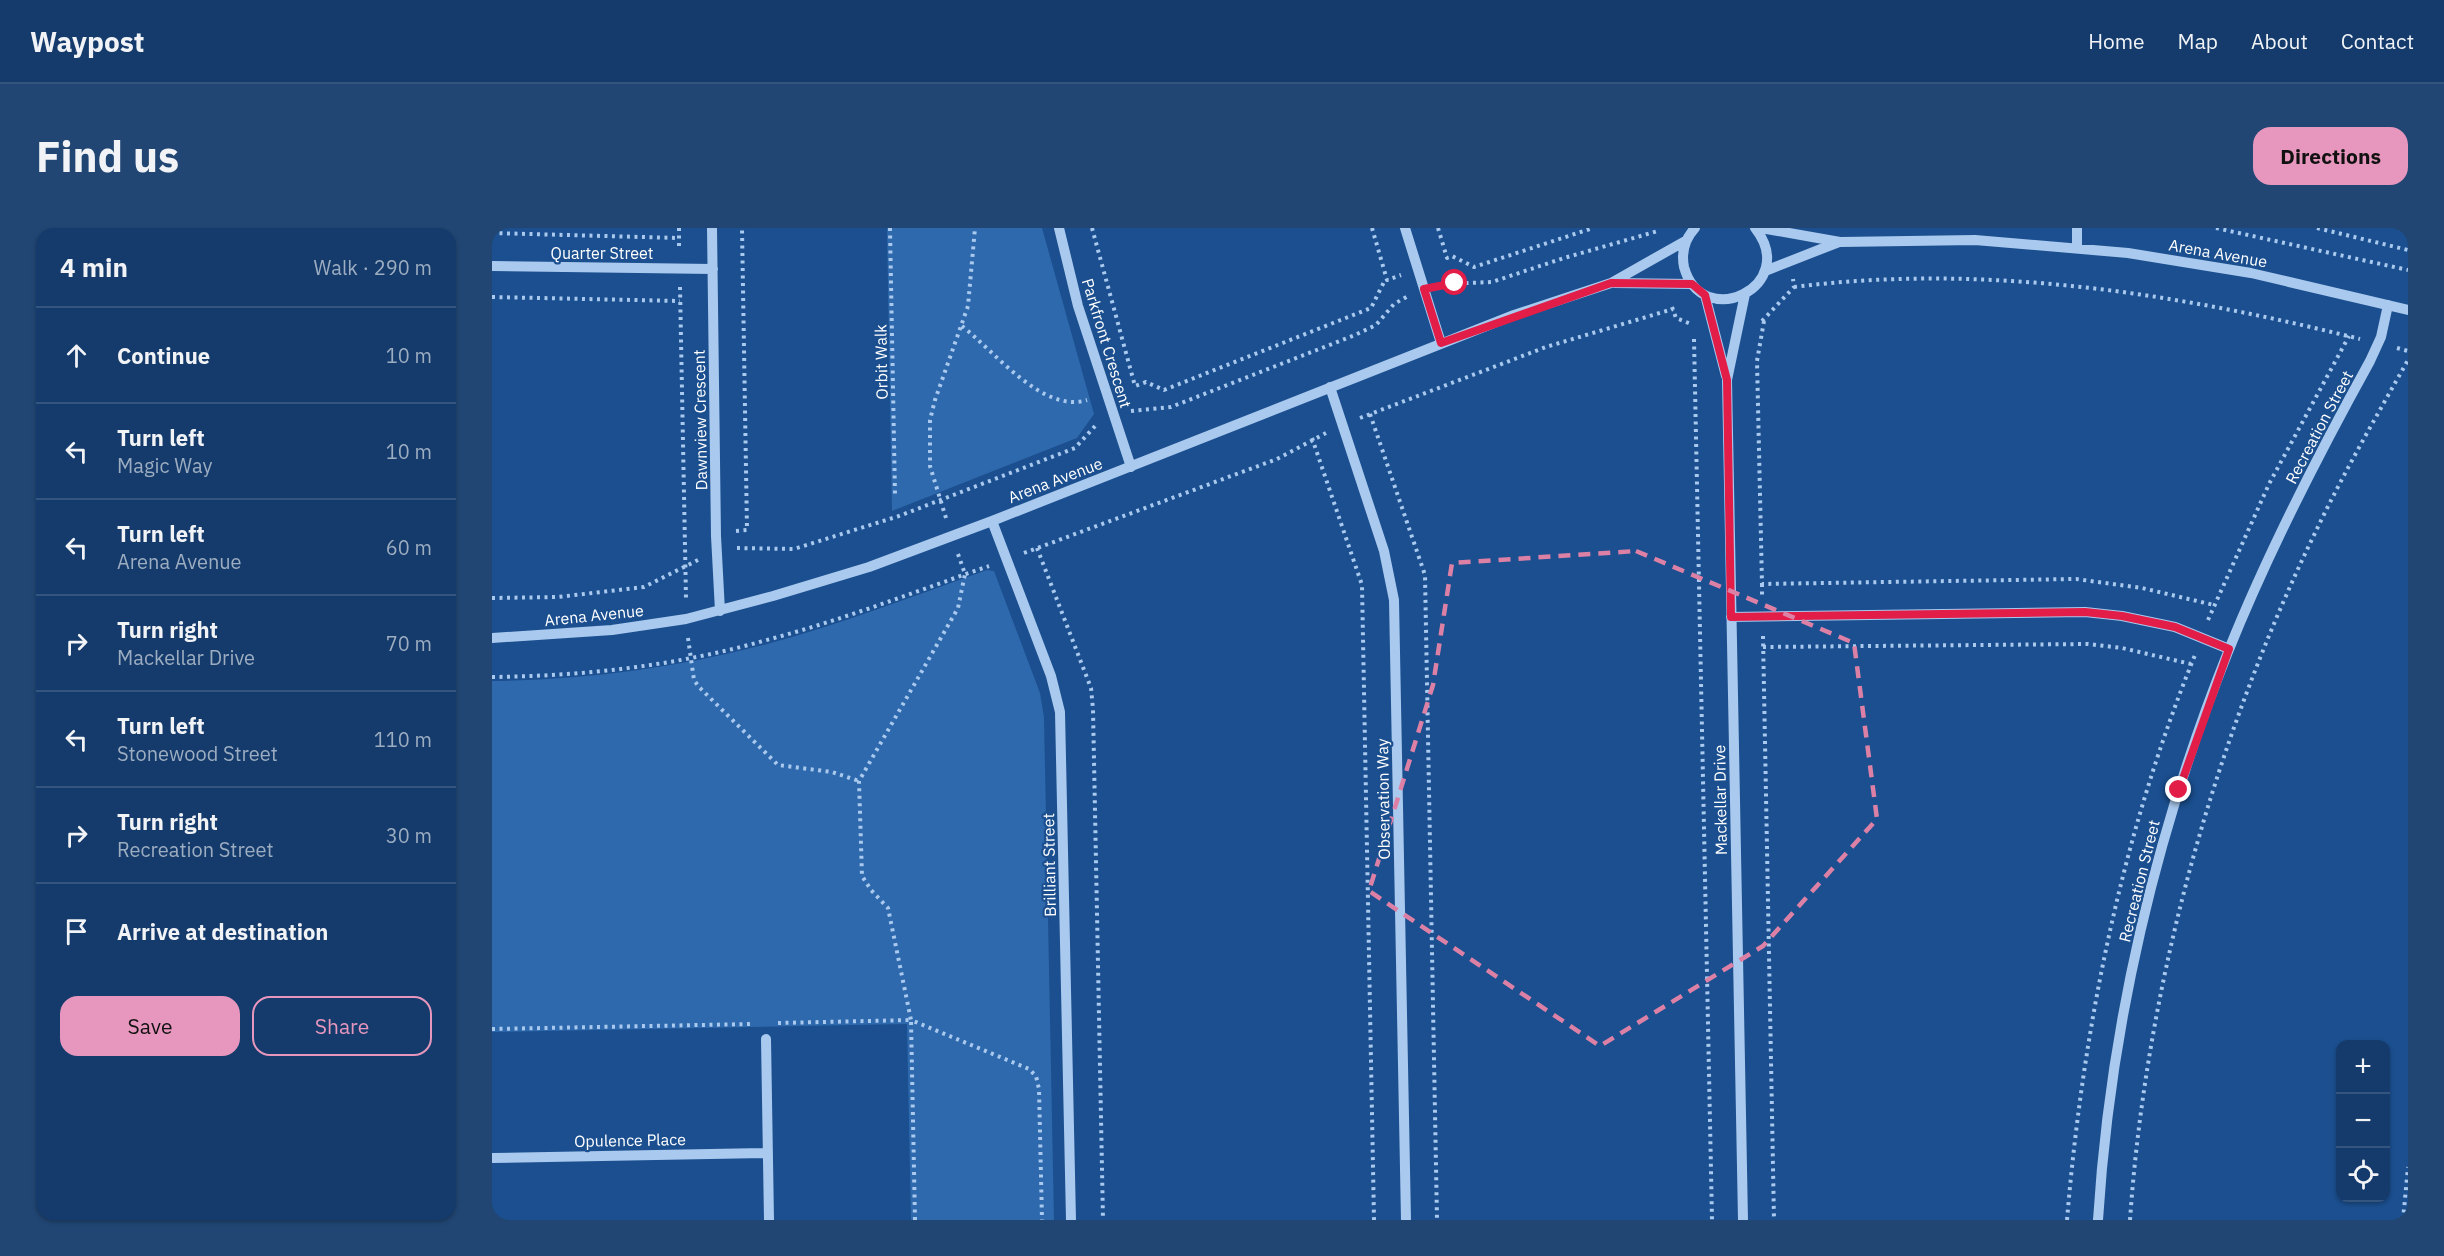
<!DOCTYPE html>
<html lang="en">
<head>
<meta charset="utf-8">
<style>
  body { margin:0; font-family:"IBM Plex Sans",sans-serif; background:#214673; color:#f1f3f6 }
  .controls { position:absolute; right:18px; bottom:18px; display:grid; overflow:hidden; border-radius:12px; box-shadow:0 2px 4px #0004 }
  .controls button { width:54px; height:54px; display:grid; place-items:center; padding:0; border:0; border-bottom:2px solid #33557e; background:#143b6b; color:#f1f3f6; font:30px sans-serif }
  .stop { position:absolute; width:18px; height:18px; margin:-14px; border:4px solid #e11d48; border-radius:50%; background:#fff }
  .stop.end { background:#e11d48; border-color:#fff; box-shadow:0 2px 6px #0008 }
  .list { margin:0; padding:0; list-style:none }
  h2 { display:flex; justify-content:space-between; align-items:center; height:78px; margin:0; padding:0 24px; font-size:26px }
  h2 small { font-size:20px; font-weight:400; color:#9dadc1 }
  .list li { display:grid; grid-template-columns:39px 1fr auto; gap:18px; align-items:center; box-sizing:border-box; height:96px; padding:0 24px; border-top:2px solid #33557e }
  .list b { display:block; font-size:22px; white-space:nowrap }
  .list p { margin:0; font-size:20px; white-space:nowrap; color:#9dadc1 }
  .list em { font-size:20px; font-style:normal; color:#9dadc1 }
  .actions { display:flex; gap:12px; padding:18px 24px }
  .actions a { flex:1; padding:14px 0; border:2px solid #e797bd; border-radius:18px; text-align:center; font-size:21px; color:#e797bd }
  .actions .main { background:#e797bd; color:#111 }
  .icon { flex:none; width:33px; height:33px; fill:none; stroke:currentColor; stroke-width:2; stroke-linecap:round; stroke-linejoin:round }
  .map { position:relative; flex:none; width:1916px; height:992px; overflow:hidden; border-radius:18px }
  header { display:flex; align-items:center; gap:36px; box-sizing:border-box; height:84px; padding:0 30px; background:#143b6b; border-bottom:2px solid #33557e }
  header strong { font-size:28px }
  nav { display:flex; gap:33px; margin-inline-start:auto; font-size:21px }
  .intro { display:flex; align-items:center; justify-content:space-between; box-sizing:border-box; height:144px; padding:0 36px }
  h1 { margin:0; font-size:42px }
  .button { padding:15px 27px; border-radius:18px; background:#e797bd; color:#111; font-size:21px; font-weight:700 }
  main { display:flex; gap:36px; padding:0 36px }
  aside { flex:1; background:#143b6b; border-radius:18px; box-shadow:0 2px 4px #0004 }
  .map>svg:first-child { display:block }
  .green { fill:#2e69ad }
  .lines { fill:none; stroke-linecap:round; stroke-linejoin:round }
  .path { stroke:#a9c9ee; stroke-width:4; stroke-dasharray:3 4.5; stroke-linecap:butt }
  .minor { stroke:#a9c9ee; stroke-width:10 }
  .route { stroke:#e11d48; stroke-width:8 }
  .marked { fill:none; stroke:#dd80a5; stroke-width:4.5; stroke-dasharray:12 8; stroke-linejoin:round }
  .labels { text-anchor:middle; stroke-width:4.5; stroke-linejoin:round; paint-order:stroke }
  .street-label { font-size:16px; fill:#fff; stroke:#1b4f8f }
</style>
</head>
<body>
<header>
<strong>Waypost</strong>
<nav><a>Home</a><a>Map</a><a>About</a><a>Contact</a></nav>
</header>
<div class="intro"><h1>Find us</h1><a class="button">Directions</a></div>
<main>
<aside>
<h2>4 min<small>Walk · 290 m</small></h2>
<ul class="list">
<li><svg class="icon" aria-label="ahead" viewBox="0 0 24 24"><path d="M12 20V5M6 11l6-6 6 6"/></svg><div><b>Continue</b></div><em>10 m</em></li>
<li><svg class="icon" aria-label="left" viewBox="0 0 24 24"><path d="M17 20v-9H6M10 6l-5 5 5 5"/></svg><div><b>Turn left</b><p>Magic Way</p></div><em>10 m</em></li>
<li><svg class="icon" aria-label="left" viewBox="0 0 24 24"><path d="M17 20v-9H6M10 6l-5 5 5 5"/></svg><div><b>Turn left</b><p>Arena Avenue</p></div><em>60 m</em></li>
<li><svg class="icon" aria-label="right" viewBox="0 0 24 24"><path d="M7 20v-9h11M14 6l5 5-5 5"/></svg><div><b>Turn right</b><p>Mackellar Drive</p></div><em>70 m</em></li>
<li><svg class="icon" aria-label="left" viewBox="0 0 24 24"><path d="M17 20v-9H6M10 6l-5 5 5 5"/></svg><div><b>Turn left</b><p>Stonewood Street</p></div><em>110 m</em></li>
<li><svg class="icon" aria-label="right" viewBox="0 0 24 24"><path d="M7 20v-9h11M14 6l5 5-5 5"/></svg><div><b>Turn right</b><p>Recreation Street</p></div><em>30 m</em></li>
<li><svg class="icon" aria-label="arrive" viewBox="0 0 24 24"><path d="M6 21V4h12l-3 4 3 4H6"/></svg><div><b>Arrive at destination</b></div></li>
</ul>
<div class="actions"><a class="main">Save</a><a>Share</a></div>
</aside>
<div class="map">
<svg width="1916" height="992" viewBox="0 0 1916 992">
  <rect width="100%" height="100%" fill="#1b4f8f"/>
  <path class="green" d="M 395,0 L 550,0 L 602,186 L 585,210 L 400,283 Z
    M 495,342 L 502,343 L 548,465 L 552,489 L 562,992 L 419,992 L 415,796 L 0,804 L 0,453 C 92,452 185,440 275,416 C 349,396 422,368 495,342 Z"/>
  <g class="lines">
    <path class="path" d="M 187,0 L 187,22
      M 398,0 L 403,267
      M 600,0 L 643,158 L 654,154 L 672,162 L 879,80 L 892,54 L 895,52
      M 880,0 L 895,52 L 909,47
      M 946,0 L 955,30 L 960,28 L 982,39 L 1101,0
      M 1724,0 L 1916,42
      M 1825,0 L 1916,22
      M 0,5 L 187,10
      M 951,56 L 1000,54 L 1072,30 L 1166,3
      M 188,59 L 194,370
      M 1302,59 C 1491,35 1685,65 1868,111
      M 0,69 L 188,73
      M 1180,79 L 1184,90 L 1199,96
      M 1270,93 L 1302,59 L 1301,51
      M 1272,93 L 1265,133 L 1270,356 L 1584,351 L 1650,360 L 1722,377
      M 470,98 C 502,123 551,186 595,172
      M 1202,111 L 1220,992
      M 1905,120 L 1916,123
      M 639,183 L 679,179 L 863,107 L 884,97 L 902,76 L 916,68
      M 878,186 L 933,347 L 945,992
      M 868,190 L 1054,119 L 1181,81
      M 820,210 L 870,357 L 882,992
      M 454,290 L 438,238 L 438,192 L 443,172 L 476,78 L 483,0
      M 244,303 L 255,302 L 250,0
      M 245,320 L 302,321 L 407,288 L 583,220 L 604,197
      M 545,320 L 599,460 L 601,481 L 611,992
      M 532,325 L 785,231 L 834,205
      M 466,326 L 473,346 L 466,380 L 367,553 L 370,648 L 379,662 L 396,680 L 419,792 L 537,841 L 544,848 L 547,861 L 550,992
      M 1270,356 L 1270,370
      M 0,370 L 66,369 L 152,359 L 206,332
      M 1716,392 L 1777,256 L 1857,108
      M 1271,408 L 1282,992
      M 196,410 L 202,452 L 207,459 L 286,537 L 340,544 L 367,553
      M 1271,419 L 1596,416 L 1630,420 L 1699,436
      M 0,449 C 91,448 183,438 271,413 C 348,393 422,364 497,338
      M 286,795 L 419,792 L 423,992
      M 0,801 L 260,796
      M 1575,992 C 1591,800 1630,606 1703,427
      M 1638,992 C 1654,760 1721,515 1823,305 C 1851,246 1884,189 1916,132
      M 1911,992 L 1916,939"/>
    <path class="minor" d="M 220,0 L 224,308 L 228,383
      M 567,0 L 586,78 L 639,239
      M 913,0 L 949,115
      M 1203,0 C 1193,11 1189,24 1192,39 C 1210,105 1309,58 1263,0
      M 1269,0 L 1348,14 L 1483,12 L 1636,25 L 1759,45 L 1916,82
      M 1585,0 L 1585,19
      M 0,38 L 221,41
      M 1273,43 L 1347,14
      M 1122,55 L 1200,56
      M 1213,67 L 1234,148
      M 838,159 L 892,323 L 902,372 L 914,992
      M 500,293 L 559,448 L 568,484 L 579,992
      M 1239,389 L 1593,384 L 1630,388 L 1683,399 L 1737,421
      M 0,410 L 120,402 L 194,391 L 281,368 L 377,339 L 500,293 L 1022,87 L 1119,55 L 1195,12
      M 274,811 L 277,992
      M 0,930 L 276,925
      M 1251,992 L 1235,152 L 1253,66
      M 1606,992 C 1618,798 1664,604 1736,424 C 1776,324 1826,227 1878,133 L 1889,109 L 1896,77"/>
  </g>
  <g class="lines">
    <path class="route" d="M 963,55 L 932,61 L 949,115 L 1119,55 L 1200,56 L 1213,67 L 1235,152 L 1239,389 L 1593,384 L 1630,388 L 1683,399 L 1737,421 L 1687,562"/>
  </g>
  <path class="marked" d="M 1144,323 L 1362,415 L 1385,591 L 1271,718 L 1108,818 L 877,663 L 941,457 L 960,335 Z"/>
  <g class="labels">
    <g class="street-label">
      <text x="110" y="31">Quarter Street</text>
      <text transform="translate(1726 25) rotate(10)" y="6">Arena Avenue</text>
      <text transform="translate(615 115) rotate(73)" y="6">Parkfront Crescent</text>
      <text transform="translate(389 134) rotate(-91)" y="6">Orbit Walk</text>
      <text transform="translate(208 192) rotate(-91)" y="6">Dawnview Crescent</text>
      <text transform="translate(1827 199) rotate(-62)" y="6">Recreation Street</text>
      <text transform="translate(563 252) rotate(-21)" y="6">Arena Avenue</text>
      <text transform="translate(102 387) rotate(-6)" y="6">Arena Avenue</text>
      <text transform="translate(891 571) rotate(-91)" y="6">Observation Way</text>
      <text transform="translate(1228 572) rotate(-91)" y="6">Mackellar Drive</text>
      <text transform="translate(557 637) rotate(-91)" y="6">Brilliant Street</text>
      <text transform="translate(1647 653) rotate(-76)" y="6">Recreation Street</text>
      <text transform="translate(138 912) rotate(-1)" y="6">Opulence Place</text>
    </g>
  </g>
</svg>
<div class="controls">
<button>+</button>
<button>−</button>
<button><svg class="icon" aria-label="locate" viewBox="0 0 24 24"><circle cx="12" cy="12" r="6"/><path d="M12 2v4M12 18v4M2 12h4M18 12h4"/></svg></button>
</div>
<div class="stop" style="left:963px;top:55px"></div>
<div class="stop end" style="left:1687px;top:562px"></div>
</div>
</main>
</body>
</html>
